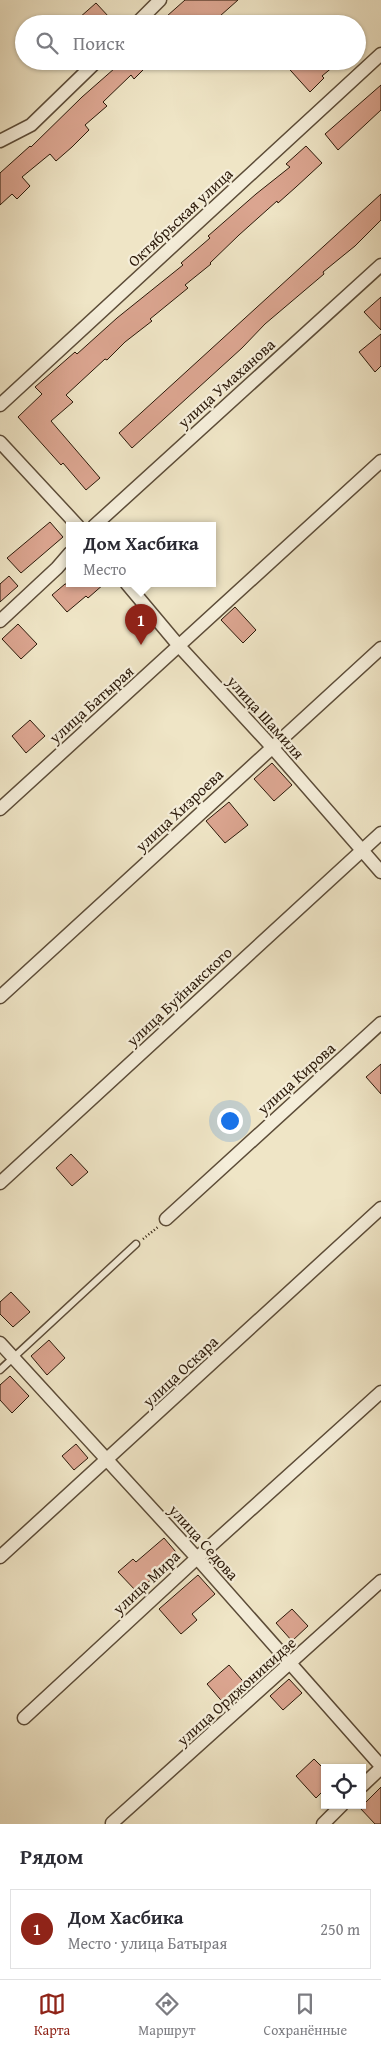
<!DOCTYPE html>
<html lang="ru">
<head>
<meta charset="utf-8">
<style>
  body { margin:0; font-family:"Gentium Book Plus",serif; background:#f7f7f7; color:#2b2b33 }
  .controls { position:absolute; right:15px; bottom:15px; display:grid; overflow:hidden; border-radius:0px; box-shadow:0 1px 4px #0004 }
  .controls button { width:45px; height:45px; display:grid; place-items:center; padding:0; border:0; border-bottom:1px solid #e1e1e2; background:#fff; color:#2b2b33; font:25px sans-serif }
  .you { position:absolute; left:229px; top:1120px; width:18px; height:18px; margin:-12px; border:4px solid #fff; border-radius:50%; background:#1a73e8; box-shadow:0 0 0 8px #1a73e833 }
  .badge { display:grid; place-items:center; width:32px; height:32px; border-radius:50%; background:#8f2418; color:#fff; font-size:16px; font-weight:700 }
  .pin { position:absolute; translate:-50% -41px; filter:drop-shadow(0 1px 2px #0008) }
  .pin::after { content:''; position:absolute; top:26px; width:18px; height:15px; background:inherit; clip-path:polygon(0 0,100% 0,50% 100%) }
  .popup { position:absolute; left:66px; top:522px; width:150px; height:65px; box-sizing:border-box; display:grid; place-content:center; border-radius:0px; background:#fff; filter:drop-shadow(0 1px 4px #0005); font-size:16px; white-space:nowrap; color:#7c7c81 }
  .popup b { font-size:19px; color:#2b2b33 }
  .popup::after { content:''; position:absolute; left:50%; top:100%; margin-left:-10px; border:10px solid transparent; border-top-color:#fff }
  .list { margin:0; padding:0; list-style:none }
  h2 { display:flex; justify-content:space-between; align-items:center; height:65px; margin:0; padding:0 20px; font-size:21px }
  h2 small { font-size:16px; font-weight:400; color:#7c7c81 }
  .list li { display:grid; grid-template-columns:32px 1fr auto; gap:15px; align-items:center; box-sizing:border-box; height:80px; margin:0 10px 10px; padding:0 10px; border:1px solid #e1e1e2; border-radius:0px }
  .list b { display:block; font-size:19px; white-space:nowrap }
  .list p { margin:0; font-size:16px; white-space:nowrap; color:#7c7c81 }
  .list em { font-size:16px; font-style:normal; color:#7c7c81 }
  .icon { flex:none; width:28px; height:28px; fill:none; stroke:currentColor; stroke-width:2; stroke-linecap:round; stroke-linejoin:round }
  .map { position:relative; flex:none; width:381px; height:1824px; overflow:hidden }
  .search { position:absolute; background:#fff; box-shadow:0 1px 4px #0004; left:15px; right:15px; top:15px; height:55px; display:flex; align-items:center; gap:12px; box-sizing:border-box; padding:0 18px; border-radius:28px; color:#7c7c81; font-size:19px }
  .sheet { height:155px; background:#fff }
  nav { display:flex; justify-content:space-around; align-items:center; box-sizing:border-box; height:70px; border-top:1px solid #e1e1e2; background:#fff; font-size:14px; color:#7c7c81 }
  nav a { display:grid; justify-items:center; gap:2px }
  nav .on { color:#8f2418 }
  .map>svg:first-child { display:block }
  .building { fill:#dba590; stroke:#2b1909 }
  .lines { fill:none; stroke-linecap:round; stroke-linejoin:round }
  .service-casing { stroke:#5c4c38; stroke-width:9 }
  .minor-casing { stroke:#5c4c38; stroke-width:15 }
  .path { stroke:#2b1909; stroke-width:2.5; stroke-dasharray:1 2.5; stroke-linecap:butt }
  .service { stroke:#f5eeda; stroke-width:6 }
  .minor { stroke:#f5eeda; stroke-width:12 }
  .labels { text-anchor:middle; stroke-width:4.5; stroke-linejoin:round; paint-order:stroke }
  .street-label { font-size:16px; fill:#2b1909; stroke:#f5eeda }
</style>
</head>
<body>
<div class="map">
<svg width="381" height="1824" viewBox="0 0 381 1824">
  <rect width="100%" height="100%" fill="#efe5c6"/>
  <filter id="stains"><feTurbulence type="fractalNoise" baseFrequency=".004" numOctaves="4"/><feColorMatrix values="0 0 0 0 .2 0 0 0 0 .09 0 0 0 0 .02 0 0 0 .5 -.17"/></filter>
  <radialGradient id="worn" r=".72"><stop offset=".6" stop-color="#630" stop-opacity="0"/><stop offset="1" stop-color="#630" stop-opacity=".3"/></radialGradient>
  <path class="building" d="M 185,0 L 238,0 L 211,24 L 158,24 Z
    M 96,3 L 109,17 L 102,24 L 85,24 L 79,18 Z
    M 123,61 L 152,61 L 134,79 L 131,75 L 103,102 L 107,106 L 85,125 L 89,130 L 72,147 L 56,161 L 50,154 L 22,177 L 30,186 L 17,199 L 12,194 L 0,205 L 0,173 L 30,146 L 31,147 L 82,97 Z
    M 282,61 L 340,61 L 322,76 L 324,78 L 310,92 Z
    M 381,85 L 381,110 L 338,150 L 325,134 Z
    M 306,146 L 322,163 L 296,187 L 278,203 L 277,201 L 239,235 L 210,263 L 211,264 L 185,285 L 188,288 L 150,319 L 152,321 L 125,342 L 107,360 L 105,359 L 66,395 L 73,402 L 51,421 L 100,478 L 86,490 L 63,463 L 61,465 L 18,417 L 42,394 L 35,387 L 75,352 L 77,354 L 117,318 L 183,265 L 181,263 L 210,238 L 208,236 L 256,194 L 290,167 L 286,164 Z
    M 381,194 L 381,220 L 355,246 L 323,272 L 324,274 L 265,324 L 242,348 L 132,448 L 119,433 Z
    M 381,297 L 381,330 L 364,312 Z
    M 381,334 L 381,366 L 375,372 L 359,352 Z
    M 50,522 L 63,537 L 21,573 L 7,558 Z
    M 9,576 L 18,586 L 0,602 L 0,584 Z
    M 65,584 L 104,584 L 88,598 L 86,596 L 67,612 L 52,595 Z
    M 235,607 L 256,630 L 243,643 L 221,620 Z
    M 18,624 L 37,644 L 21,659 L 2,639 Z
    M 30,720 L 45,736 L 26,753 L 12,736 Z
    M 272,763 L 292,785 L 274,801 L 254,779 Z
    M 229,802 L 248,825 L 225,843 L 206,821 Z
    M 381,1064 L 381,1094 L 366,1077 Z
    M 71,1154 L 88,1172 L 72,1186 L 56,1168 Z
    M 11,1292 L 30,1312 L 13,1327 L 0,1314 L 0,1302 Z
    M 49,1340 L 65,1358 L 47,1375 L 31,1356 Z
    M 10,1376 L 29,1396 L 12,1413 L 0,1400 L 0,1385 Z
    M 76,1444 L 88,1458 L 74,1470 L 62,1456 Z
    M 164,1538 L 181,1558 L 167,1571 L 164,1568 L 137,1592 L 118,1572 L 133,1559 L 136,1562 Z
    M 198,1575 L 215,1594 L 192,1614 L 197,1620 L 181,1634 L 159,1609 Z
    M 292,1609 L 308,1626 L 292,1641 L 276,1623 Z
    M 229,1665 L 248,1687 L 226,1706 L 207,1684 Z
    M 289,1679 L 302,1693 L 283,1710 L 270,1696 Z
    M 314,1759 L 325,1770 L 325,1789 L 316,1798 L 296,1776 Z
    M 381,1787 L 381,1824 L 375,1824 L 360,1808 Z"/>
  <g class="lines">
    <defs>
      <path id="service" d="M 0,1370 L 136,1244"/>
      <path id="minor" d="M 136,24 L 160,0
        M 0,141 L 31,125 L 97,61
        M 0,405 L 381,54
        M 0,442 L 78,526
        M 94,526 L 381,265
        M 127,584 L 179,646 L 272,747 L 381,872
        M 0,621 L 57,568 L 70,553
        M 0,809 L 381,461
        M 0,997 L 381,648
        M 0,1183 L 381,833
        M 166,1219 L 381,1023
        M 0,1343 L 197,1558 L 381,1766
        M 0,1557 L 381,1208
        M 24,1718 L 197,1558 L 381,1392
        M 362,1786 L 381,1768
        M 112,1823 L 381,1581
        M 323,1824 L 342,1805"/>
    </defs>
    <use href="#service" class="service-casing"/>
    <use href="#minor" class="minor-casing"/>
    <path class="path" d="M 143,1239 L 158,1227"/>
    <use href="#service" class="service"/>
    <use href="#minor" class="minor"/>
  </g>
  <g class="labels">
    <g class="street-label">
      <text transform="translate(180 217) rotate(-43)" y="6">Октябрьская улица</text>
      <text transform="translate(226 383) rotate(-42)" y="6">улица Умаханова</text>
      <text transform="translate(91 704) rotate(-42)" y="6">улица Батырая</text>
      <text transform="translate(266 717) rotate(48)" y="6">улица Шамиля</text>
      <text transform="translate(179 810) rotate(-43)" y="6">улица Хизроева</text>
      <text transform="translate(179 996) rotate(-43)" y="6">улица Буйнакского</text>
      <text transform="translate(296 1078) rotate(-42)" y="6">улица Кирова</text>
      <text transform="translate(180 1371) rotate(-43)" y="6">улица Оскара</text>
      <text transform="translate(204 1542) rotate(48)" y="6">улица Седова</text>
      <text transform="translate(146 1582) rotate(-43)" y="6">улица Мира</text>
      <text transform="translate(236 1691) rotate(-42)" y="6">улица Орджоникидзе</text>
    </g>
  </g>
  <rect width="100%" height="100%" filter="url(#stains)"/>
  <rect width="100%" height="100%" fill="url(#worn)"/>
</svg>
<div class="controls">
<button><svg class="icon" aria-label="locate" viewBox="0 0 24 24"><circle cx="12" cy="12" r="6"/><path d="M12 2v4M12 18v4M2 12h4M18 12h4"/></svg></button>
</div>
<div class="you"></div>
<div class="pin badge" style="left:141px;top:645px">1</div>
<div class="popup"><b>Дом Хасбика</b>Место</div>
<div class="search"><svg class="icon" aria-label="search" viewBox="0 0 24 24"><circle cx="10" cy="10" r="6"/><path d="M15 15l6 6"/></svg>Поиск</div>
</div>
<section class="sheet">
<h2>Рядом<small></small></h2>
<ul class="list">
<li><span class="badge">1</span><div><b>Дом Хасбика</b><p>Место · улица Батырая</p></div><em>250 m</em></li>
</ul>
</section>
<nav>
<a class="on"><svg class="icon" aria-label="map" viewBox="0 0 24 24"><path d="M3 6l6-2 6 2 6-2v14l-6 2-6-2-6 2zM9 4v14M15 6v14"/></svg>Карта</a>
<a><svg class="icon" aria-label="directions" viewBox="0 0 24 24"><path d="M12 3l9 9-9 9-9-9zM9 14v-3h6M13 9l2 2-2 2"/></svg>Маршрут</a>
<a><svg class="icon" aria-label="saved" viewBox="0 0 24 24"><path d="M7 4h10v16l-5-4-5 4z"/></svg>Сохранённые</a>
</nav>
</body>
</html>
